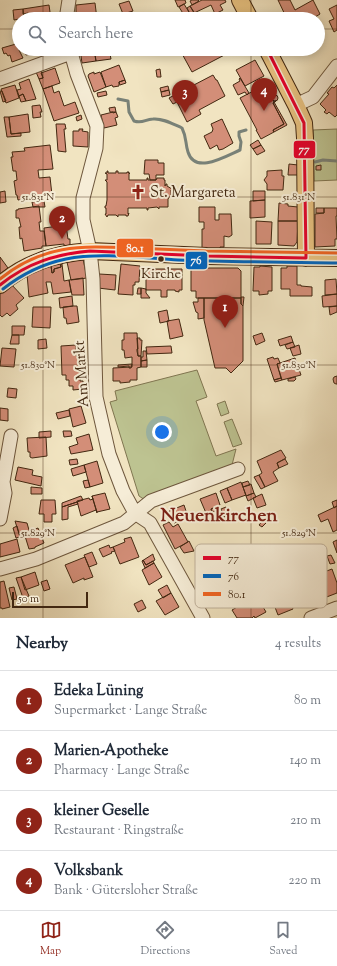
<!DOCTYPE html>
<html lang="en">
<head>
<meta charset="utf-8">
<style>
  body { margin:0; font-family:"Sorts Mill Goudy",serif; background:#f6f6f7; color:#1f2937 }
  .scale { position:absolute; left:12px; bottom:10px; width:76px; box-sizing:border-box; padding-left:4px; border:2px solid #432811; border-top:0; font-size:11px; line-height:14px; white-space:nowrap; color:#432811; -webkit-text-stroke:3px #f6edd7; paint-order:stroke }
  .you { position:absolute; left:162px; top:432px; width:14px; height:14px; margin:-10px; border:3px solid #fff; border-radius:50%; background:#1a73e8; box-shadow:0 0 0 6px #1a73e833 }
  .badge { display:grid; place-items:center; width:26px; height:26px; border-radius:50%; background:#8f2418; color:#fff; font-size:13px; font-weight:700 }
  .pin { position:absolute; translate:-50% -33px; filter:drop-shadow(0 1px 2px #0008) }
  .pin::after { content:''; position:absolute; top:21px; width:14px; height:12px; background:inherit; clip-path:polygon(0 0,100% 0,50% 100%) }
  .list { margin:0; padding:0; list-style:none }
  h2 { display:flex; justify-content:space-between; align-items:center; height:52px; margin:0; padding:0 16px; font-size:17px }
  h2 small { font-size:13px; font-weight:400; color:#747a83 }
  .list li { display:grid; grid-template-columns:26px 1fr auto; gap:12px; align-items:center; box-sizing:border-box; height:60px; padding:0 16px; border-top:1px solid #e0e1e3 }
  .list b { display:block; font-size:15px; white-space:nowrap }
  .list p { margin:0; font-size:13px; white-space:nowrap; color:#747a83 }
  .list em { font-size:13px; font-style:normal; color:#747a83 }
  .icon { flex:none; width:22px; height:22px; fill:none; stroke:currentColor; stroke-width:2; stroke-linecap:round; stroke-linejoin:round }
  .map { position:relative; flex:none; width:337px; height:618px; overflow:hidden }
  .search { position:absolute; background:#fff; box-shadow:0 2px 10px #0003; left:12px; right:12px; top:12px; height:44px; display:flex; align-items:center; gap:10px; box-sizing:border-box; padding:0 14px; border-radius:22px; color:#747a83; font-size:15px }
  .sheet { height:292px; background:#fff }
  nav { display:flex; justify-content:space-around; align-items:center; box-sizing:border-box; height:56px; border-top:1px solid #e0e1e3; background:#fff; font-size:11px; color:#747a83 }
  nav a { display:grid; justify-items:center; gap:2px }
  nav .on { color:#8f2418 }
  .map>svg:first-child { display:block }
  .green { fill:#bdc391; stroke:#807651 }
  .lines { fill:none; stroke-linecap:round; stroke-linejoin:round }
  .stream { stroke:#798177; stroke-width:3 }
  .building { fill:#d38e78; stroke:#432811 }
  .minor-casing { stroke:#6e573d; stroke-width:15 }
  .major-casing { stroke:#432811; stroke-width:18 }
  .minor { stroke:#f6edd7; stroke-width:13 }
  .major { stroke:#e8c280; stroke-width:16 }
  .bus-1-casing { stroke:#f6edd7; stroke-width:6 }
  .bus-2-casing { stroke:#f6edd7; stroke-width:6 }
  .bus-3-casing { stroke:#f6edd7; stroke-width:6 }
  .bus-1 { stroke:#e4002b; stroke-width:3 }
  .bus-2 { stroke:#0065bd; stroke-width:3 }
  .bus-3 { stroke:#f26522; stroke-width:3 }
  .ticks { fill:none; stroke:#432811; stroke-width:1; stroke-opacity:0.45 }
  .bus-dot { fill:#432811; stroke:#f6edd7; stroke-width:1.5 }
  .labels { text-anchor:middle; stroke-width:4; stroke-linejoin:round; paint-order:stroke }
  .bus-label { font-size:14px; fill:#432811; stroke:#f6edd7 }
  .poi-label { font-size:15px; fill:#432811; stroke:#f6edd7; text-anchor:start }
  .street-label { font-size:15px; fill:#432811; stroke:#f6edd7 }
  .district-label { font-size:19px; font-weight:bold; fill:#7a1f14; stroke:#f6edd7 }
  .key { fill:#f6edd7; stroke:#c0b29c; stroke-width:1 }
  .key-label { font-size:11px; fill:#432811 }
  .ticks-label { font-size:10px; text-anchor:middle; fill:#432811; stroke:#f6edd7; stroke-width:4; stroke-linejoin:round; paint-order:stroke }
  .line-badge { stroke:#f6edd7; stroke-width:1.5 }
  .badge-label { font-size:11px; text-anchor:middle; font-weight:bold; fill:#fff }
</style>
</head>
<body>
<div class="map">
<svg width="337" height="618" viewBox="0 0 337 618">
  <rect width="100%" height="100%" fill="#f1e4c1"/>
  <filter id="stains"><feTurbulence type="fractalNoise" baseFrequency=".005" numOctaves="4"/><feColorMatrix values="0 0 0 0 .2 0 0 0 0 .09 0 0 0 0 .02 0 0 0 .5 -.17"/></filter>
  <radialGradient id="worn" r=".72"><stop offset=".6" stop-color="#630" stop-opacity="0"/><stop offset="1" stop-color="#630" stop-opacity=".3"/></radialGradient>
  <path class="green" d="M 337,129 L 337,180 L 314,181 L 313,130 Z
    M 197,370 L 207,397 L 196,401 L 216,456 L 236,449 L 232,465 L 145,500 L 139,496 L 110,402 L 117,400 L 115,391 Z
    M 225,401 L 229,413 L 221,416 L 217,404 Z
    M 232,419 L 242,444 L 233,447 L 224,422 Z"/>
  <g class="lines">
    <path class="stream" d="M 118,99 L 128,101 L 129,112 L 134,121 C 143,124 145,119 153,119 C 163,118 173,124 182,128 C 187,138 185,143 188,152 C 195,175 226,156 240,150 L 241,142 L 239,136 L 239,132 L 246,130
      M 315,162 L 323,160 L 337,161"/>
  </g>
  <path class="building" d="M 175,0 L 185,0 L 186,3 L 178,7 Z
    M 192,0 L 198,0 L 199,1 L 192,5 L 190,1 Z
    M 202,0 L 225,0 L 226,2 L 220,5 L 223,10 L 215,14 L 211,5 L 194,13 L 190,6 Z
    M 278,0 L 290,0 L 295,10 L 313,0 L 320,14 L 312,19 L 287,19 Z
    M 129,1 L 133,11 L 123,14 L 119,4 Z
    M 95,3 L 97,19 L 76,19 L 76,5 Z
    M 184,4 L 189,12 L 184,15 L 179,7 Z
    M 49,5 L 51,19 L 29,19 L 28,13 L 23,14 L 23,9 Z
    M 337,5 L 337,30 L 334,32 L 329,21 L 334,19 L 329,9 Z
    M 190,6 L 194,12 L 190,14 L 187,8 Z
    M 23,9 L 24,18 L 14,20 L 13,10 Z
    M 129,13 L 131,19 L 115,19 L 114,17 Z
    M 184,15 L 186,19 L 176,19 Z
    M 16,44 L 23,58 L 12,62 L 10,55 L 8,56 L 6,53 L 4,54 L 2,48 Z
    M 24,49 L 28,49 L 30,54 L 26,55 Z
    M 39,49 L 60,49 L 60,50 L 40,54 Z
    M 80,49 L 94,49 L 96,61 L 82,63 Z
    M 94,49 L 109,49 L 111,59 L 96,61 Z
    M 182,49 L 234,49 L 234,50 L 192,72 L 180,50 Z
    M 255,60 L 264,76 L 245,86 L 236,70 Z
    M 119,65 L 125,80 L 119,82 L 119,86 L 113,87 L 112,85 L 106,87 L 101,72 Z
    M 55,68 L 60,83 L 43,89 L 39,79 L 43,78 L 41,73 Z
    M 160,69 L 161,77 L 157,77 L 156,70 Z
    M 41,70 L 43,78 L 39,79 L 36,72 Z
    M 94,72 L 94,74 L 100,72 L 106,87 L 94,92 L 88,76 L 89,74 Z
    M 213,75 L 216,80 L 217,80 L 225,96 L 199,110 L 201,114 L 187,122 L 177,102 L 173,104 L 169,98 Z
    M 240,78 L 249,93 L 247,95 L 245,92 L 238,95 L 233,85 L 240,81 L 239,79 Z
    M 29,79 L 36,99 L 26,101 L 23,94 L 19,96 L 17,90 L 21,89 L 19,83 Z
    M 125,80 L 126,83 L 120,85 L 119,82 Z
    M 267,84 L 273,96 L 271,97 L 274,102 L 276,101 L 273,103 L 284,124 L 273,130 L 274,132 L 261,139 L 256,130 L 257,130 L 240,98 Z
    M 15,85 L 19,98 L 6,103 L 1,89 Z
    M 337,85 L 337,115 L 335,117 L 329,112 L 327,114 L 324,112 L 326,110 L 320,104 L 329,94 L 327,93 L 332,87 L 334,88 Z
    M 52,86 L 54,93 L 59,91 L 64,106 L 75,102 L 79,113 L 54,121 L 43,89 Z
    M 168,86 L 169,90 L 161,92 L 160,88 Z
    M 169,90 L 170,95 L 162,97 L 161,92 Z
    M 0,91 L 2,91 L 6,101 L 3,102 Z
    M 106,91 L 107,95 L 98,97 L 97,93 Z
    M 23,94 L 26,101 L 21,102 L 19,96 Z
    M272 98a3 3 0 1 1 6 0a3 3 0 1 1-6 0Z
    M 274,102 L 287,125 L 274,132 L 273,130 L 284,124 L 273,103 Z
    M 40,105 L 42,112 L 40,112 L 41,117 L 33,118 L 32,106 Z
    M 115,107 L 116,112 L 110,112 L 109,108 Z
    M 113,112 L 113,113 L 116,112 L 118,117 L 115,118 L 117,125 L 104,128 L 101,115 Z
    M 28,114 L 30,132 L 11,134 L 9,117 Z
    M 81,115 L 82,119 L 77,121 L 76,117 Z
    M 4,117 L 9,117 L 11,134 L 21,133 L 21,136 L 7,137 Z
    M 222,119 L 233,143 L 223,149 L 219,150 L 217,145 L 210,149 L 204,136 L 212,132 L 213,129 L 211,124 Z
    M 56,124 L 65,124 L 66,129 L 64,129 L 66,152 L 58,151 Z
    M 79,129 L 83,129 L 82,131 L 88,132 L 88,147 L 73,146 L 73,131 L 79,131 Z
    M 258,140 L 261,145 L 253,149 L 250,145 Z
    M 50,145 L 53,169 L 38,170 L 39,178 L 50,177 L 52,195 L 18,200 L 17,195 L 16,195 L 14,181 L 17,180 L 16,171 L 13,171 L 11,157 L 13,157 L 12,152 L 25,151 L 24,148 Z
    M 261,145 L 265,151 L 257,155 L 253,149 Z
    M 145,160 L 158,160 L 158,163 L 164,163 L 164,175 L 156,175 L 156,180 L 150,180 L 149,174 L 144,174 Z
    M 289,164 L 298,165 L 298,175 L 288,175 Z
    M 321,165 L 321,170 L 316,170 L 316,166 Z
    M 282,170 L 282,176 L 284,176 L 283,190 L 267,190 L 267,184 L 264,180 L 267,176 L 267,171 Z
    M 107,171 L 108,171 L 108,173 L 116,173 L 116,171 L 118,171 L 118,173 L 127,173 L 127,172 L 129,172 L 128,173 L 130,173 L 129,174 L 129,180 L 147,180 L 147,178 L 148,178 L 148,180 L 156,180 L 157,178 L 164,178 L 164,180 L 165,180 L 165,186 L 166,184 L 167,184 L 167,186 L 172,189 L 171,190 L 171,195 L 173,195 L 172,196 L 170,196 L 168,199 L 168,207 L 159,207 L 159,209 L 157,207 L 148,208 L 148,210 L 147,210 L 147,208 L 128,208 L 128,214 L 129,213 L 128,216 L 126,216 L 126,215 L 118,215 L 118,217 L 116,215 L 108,215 L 107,217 L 105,214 L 106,214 L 106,208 L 105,208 L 105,206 L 106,206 L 107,200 L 107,182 L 105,180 L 107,180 L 107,174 L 105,173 L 107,173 Z
    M 5,191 L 6,202 L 0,203 L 0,192 Z
    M 253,191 L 265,191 L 265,200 L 253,201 Z
    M 265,200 L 265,217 L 250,218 L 250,201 Z
    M 44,201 L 45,207 L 33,207 L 32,202 Z
    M 279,203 L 288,204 L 288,206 L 298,207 L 298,221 L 278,221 Z
    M 39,206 L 41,222 L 39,222 L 40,231 L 44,231 L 46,246 L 42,246 L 42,248 L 24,251 L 22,238 L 20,239 L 19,227 L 21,227 L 19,218 L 16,218 L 16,210 L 18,210 L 18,209 Z
    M 199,207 L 215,207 L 215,220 L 219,220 L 219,214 L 231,214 L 232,235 L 229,237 L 224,236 L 224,247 L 220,247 L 220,249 L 202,249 L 202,229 L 204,229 L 204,222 L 199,222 Z
    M 316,208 L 324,208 L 324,213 L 316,213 Z
    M 324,208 L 337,208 L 337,216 L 336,216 L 337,239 L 335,239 L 335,246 L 315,247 L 315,214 L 324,213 Z
    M 256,221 L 272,222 L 271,244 L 256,244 Z
    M 278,221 L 298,221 L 297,242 L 294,246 L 278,245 Z
    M 66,225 L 68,239 L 70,239 L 70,245 L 64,246 L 64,244 L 46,246 L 44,228 Z
    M 0,257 L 8,268 L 0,274 Z
    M 83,259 L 87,278 L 71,280 L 67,262 Z
    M 61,262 L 61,267 L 54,269 L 54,272 L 52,273 L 51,266 L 50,266 Z
    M 60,264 L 62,264 L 64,281 L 69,280 L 71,292 L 53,294 L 51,282 L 46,282 L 48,293 L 29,297 L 27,274 L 51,266 L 52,273 L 54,272 L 54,269 L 61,267 Z
    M 121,264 L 140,266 L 139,282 L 135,282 L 135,285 L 133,285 L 133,295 L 118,294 Z
    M 260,266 L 272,267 L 272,291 L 268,291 L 268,294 L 259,295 L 259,291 L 253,291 L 254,267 L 260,267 Z
    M 287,266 L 297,266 L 297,285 L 301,285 L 301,286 L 312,287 L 312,296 L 290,296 L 290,289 L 281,289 L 281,268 L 287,268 Z
    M 191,268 L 238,268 L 241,271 L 241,298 L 196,298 L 196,291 L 191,291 Z
    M 146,269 L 182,269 L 182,290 L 179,290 L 179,292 L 175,291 L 175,290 L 167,290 L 167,297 L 161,297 L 161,290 L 146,290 Z
    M 99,274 L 116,275 L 115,290 L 98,288 Z
    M 83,278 L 84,295 L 72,295 L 69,280 Z
    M 336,279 L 337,294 L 325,295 L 325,280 Z
    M 11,284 L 24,298 L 16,305 L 18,309 L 10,316 L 7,313 L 2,317 L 0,315 L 0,294 Z
    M 138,288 L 141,288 L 141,294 L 137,294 Z
    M 141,288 L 146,289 L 146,293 L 150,298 L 141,298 Z
    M 337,294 L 337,306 L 323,307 L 322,296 Z
    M 72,296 L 73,306 L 60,308 L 59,298 Z
    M 241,297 L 244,297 L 243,306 L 241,304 Z
    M 198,298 L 204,298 L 204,318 L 198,319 L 198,313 L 196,312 L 193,302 L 198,302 Z
    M 204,298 L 241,298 L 241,304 L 243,306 L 243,361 L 231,373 L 226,368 L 215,368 L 204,320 Z
    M 73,306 L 77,306 L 79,322 L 67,324 L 66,318 L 64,318 L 63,307 Z
    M 337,306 L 337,312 L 330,315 L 329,307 Z
    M 33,307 L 51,307 L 50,328 L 32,327 Z
    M 167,310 L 169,321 L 160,323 L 158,312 Z
    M 179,319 L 183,336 L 170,339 L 167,321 Z
    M 12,326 L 25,326 L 24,335 L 12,335 Z
    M 124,333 L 137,333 L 138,349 L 137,349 L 137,351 L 138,356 L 141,356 L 141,367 L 137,368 L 137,380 L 130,380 L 130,382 L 120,383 L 120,381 L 113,381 L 113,368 L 132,367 L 132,357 L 125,358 L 124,350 L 122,350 L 122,340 L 124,340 Z
    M 262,333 L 265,341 L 256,345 L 253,336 Z
    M 12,335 L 19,335 L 19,344 L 10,344 Z
    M 291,336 L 293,342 L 280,346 L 278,340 Z
    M 137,338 L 140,338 L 140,340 L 142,340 L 141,356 L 138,356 Z
    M 46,339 L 47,348 L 38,349 L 38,340 Z
    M 293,342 L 295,347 L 287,349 L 285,345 Z
    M 76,345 L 76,356 L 78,356 L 80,370 L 81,370 L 80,381 L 83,381 L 83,389 L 73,390 L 73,386 L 69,386 L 69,380 L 66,380 L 66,375 L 62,375 L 61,346 Z
    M 299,345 L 301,354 L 293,356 L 290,348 Z
    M 171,346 L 172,353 L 147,354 L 146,347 Z
    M 2,348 L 16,349 L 14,367 L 0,366 Z
    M 143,351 L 146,351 L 147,360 L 141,361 L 141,357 L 143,357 Z
    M 273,357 L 274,359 L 278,358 L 280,363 L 277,364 L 281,378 L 274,380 L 267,359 Z
    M 295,358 L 301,375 L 282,380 L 277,364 Z
    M 147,360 L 147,367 L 141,367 L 141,361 Z
    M 132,364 L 131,368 L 129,368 L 129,366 L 118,367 L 118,365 Z
    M 337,376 L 337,384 L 336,384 L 334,383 L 333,379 L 334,377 Z
    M 295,377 L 296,379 L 294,381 L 288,381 L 288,379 Z
    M 281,378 L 282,380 L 275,382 L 274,380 Z
    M 8,388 L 17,389 L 16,398 L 7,397 Z
    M 81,406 L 86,423 L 73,427 L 69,409 Z
    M 0,408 L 8,409 L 8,421 L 0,420 Z
    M 69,410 L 70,416 L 58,419 L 56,413 Z
    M 51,431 L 51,437 L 39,438 L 39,432 Z
    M 63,431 L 71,431 L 72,436 L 64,437 Z
    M 89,434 L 93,450 L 71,454 L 69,447 L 78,444 L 76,438 Z
    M 46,437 L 47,456 L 32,458 L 30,457 L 30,452 L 28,452 L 27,438 Z
    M 281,450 L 286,458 L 277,463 L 279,468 L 273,472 L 278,481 L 265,487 L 259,475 L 262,473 L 257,461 Z
    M 77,459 L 78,464 L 70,465 L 69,460 Z
    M 285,459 L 288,464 L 279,468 L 277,463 Z
    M 97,461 L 103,483 L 90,487 L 84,465 Z
    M 84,465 L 86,472 L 73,476 L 71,469 Z
    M 18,467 L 33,470 L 32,475 L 42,477 L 41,486 L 15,480 Z
    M 259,475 L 265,487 L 261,489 L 254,477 Z
    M 88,480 L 90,487 L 85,488 L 83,481 Z
    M 248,481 L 250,485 L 243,487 L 242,483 Z
    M 241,482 L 246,495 L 232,500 L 227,488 Z
    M 251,484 L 254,493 L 246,496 L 243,487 Z
    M 31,487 L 42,488 L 42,494 L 31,494 Z
    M 227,488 L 232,500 L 225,503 L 220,491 Z
    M 105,493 L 110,509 L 97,512 L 92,496 Z
    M 216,493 L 220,505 L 211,509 L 212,511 L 206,513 L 200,499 Z
    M 254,493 L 256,497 L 248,501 L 246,496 Z
    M 262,494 L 266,505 L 257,508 L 253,498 Z
    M 81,496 L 83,500 L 62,507 L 62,503 Z
    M 92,496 L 97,513 L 96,510 L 81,516 L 77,501 L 89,498 L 90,500 L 93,499 Z
    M 41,500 L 55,500 L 56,514 L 52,514 L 52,522 L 44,522 L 44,514 L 39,514 Z
    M 337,500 L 337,506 L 334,508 L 332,502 Z
    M 77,502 L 78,504 L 68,507 L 68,519 L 62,520 L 62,507 Z
    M 184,505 L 188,517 L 174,523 L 169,511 Z
    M 219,506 L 220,509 L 212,512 L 211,509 Z
    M 337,506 L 337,530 L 333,532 L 328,519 L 321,522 L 318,515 Z
    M 226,507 L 229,515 L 224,517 L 221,509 Z
    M 193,512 L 195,519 L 189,521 L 187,518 L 188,517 L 187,514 Z
    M 265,518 L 268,521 L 262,527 L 259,525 Z
    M 15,521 L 27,523 L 29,530 L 29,535 L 20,537 Z
    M 169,522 L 173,527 L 178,524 L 188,542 L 175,549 L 163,525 Z
    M 17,526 L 20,537 L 16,538 L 13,528 Z
    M 38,528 L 44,543 L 35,547 L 35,548 L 29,549 L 25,536 L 34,533 L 33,530 Z
    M 131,537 L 139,557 L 120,564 L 113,547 L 125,542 L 124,539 Z
    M 17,539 L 20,552 L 0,557 L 0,544 Z
    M 337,540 L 337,553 L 333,542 Z
    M 189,541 L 194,551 L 184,553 L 180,547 Z
    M 109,545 L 110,548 L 113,547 L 115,551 L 111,552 L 112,553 L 103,557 L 99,549 Z
    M 92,552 L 97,564 L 89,567 L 84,555 Z
    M 153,554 L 153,555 L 155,560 L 146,565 L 143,560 L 142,561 Z
    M 331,555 L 335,563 L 330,564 L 327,556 Z
    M 85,557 L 93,577 L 84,580 L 84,578 L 73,583 L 65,565 Z
    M 143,560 L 146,565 L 153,561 L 154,563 L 145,568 L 142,561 Z
    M 154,563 L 162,577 L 149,585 L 142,570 Z
    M 332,569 L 337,583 L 337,593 L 324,598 L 316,575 Z
    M 35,572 L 39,585 L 25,590 L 21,577 Z
    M 21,577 L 29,596 L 23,598 L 16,578 Z
    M 47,580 L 50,589 L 44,591 L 41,582 Z
    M 4,581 L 10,607 L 2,609 L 2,608 L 0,608 L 0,582 Z
    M 167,585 L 171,593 L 163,598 L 158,590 Z
    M 14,587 L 17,599 L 12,600 L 9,588 Z
    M 252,588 L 266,612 L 255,618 L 254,616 L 252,618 L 237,618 L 232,610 L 246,602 L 242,594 Z
    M 171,593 L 179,607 L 165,615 L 156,601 Z
    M 281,599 L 282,602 L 289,599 L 293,609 L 278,615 L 273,602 Z
    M 142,600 L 146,608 L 138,612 L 134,604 Z"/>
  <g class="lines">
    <defs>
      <path id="minor" d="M 67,19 L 67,13 L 69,0
        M 70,49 L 77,74 L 97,126 L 96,148 L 83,198 L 83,220 L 90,251 L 93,279 L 96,397 L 109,454 L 123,491 L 135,513 L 150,523 L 203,618
        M 0,79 L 71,53
        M 296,105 L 313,97 L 337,66
        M 0,519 L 5,493 L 3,482 L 11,436
        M 0,569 L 36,559 L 124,523 L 151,501 L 238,469
        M 311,618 L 337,608"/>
      <path id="major" d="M 240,0 L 250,19
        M 267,49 L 296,105 L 304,123 L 305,138 L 306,258
        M 0,285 C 26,262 56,253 90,251 L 207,256 L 337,258"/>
    </defs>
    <use href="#minor" class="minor-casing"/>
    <use href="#major" class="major-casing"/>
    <use href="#minor" class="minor"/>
    <use href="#major" class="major"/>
    <defs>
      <path id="bus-1" d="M 267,49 L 304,123 L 306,258
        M 0,285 C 27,263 56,254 90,251 L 207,256 L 306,258"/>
      <path id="bus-2" d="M 3,289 C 22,274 42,264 66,259 C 99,252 143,258 178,260 C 231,262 284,262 337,263"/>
      <path id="bus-3" d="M 0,279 C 43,244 81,246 133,248 C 157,249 182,250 206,251 C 250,252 293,252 337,253"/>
    </defs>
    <use href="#bus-1" class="bus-1-casing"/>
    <use href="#bus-2" class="bus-2-casing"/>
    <use href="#bus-3" class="bus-3-casing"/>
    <use href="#bus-1" class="bus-1"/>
    <use href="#bus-2" class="bus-2"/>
    <use href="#bus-3" class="bus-3"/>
  </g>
  <path class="ticks" d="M 43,0 L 43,19M 251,0 L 251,19M 0,29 L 19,29M 318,29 L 337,29M 43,49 L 43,618M 251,49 L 251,618M 0,197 L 337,197M 0,365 L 337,365M 0,533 L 337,533"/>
  <defs>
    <symbol id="church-bare" viewBox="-9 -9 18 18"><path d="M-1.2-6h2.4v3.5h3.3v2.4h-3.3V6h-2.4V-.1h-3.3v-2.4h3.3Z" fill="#8f2418" stroke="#f6edd7" stroke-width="2.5" paint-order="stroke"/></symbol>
  </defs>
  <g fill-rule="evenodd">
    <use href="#church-bare" x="127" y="181" width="22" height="22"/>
  </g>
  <circle class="bus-dot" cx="161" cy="259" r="3.5"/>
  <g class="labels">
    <g class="bus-label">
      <text x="161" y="278">Kirche</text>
    </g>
    <g class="poi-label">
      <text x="150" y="197">St. Margareta</text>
    </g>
    <g class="street-label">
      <text transform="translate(81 374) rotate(-94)" y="5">Am Markt</text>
    </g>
    <g class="district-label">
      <text x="219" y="521">Neuenkirchen</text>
    </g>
  </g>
  <rect x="195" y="544" width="132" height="64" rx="6" class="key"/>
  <rect x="203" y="556" width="18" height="4" fill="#e4002b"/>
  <rect x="203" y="574" width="18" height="4" fill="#0065bd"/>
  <rect x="203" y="592" width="18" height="4" fill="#f26522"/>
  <g class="key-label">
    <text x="228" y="562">77</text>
    <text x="228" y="580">76</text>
    <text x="228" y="598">80.1</text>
  </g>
  <g class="ticks-label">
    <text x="38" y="200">51.831°N</text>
    <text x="299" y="200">51.831°N</text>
    <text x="38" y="368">51.830°N</text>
    <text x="299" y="368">51.830°N</text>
    <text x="38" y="536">51.829°N</text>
    <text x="299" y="536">51.829°N</text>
  </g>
  <g class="line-badge">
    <rect x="293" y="140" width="23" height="19" rx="4" fill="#e4002b"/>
    <rect x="116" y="238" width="38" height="20" rx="4" fill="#f26522"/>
    <rect x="185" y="251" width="23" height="19" rx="4" fill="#0065bd"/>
  </g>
  <g class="badge-label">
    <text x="304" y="153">77</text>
    <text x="135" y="252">80.1</text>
    <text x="196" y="264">76</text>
  </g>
  <rect width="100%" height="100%" filter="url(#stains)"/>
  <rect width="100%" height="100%" fill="url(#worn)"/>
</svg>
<div class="scale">50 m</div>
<div class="you"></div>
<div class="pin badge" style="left:225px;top:328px">1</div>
<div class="pin badge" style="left:62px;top:239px">2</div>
<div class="pin badge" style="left:185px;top:113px">3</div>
<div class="pin badge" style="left:264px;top:111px">4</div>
<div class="search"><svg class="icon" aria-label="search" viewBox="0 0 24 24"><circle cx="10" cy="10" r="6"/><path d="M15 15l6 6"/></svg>Search here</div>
</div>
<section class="sheet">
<h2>Nearby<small>4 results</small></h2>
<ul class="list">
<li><span class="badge">1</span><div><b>Edeka Lüning</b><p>Supermarket · Lange Straße</p></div><em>80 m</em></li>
<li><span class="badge">2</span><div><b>Marien-Apotheke</b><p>Pharmacy · Lange Straße</p></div><em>140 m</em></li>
<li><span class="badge">3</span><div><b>kleiner Geselle</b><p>Restaurant · Ringstraße</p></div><em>210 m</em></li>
<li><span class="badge">4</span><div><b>Volksbank</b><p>Bank · Gütersloher Straße</p></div><em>220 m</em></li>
</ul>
</section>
<nav>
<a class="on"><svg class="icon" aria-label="map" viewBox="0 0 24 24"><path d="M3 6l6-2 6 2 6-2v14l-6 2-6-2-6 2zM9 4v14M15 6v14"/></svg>Map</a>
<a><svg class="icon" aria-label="directions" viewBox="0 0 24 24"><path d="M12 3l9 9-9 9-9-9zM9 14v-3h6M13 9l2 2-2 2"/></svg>Directions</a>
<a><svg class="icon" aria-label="saved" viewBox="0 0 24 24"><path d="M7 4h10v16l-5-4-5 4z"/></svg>Saved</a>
</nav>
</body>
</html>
